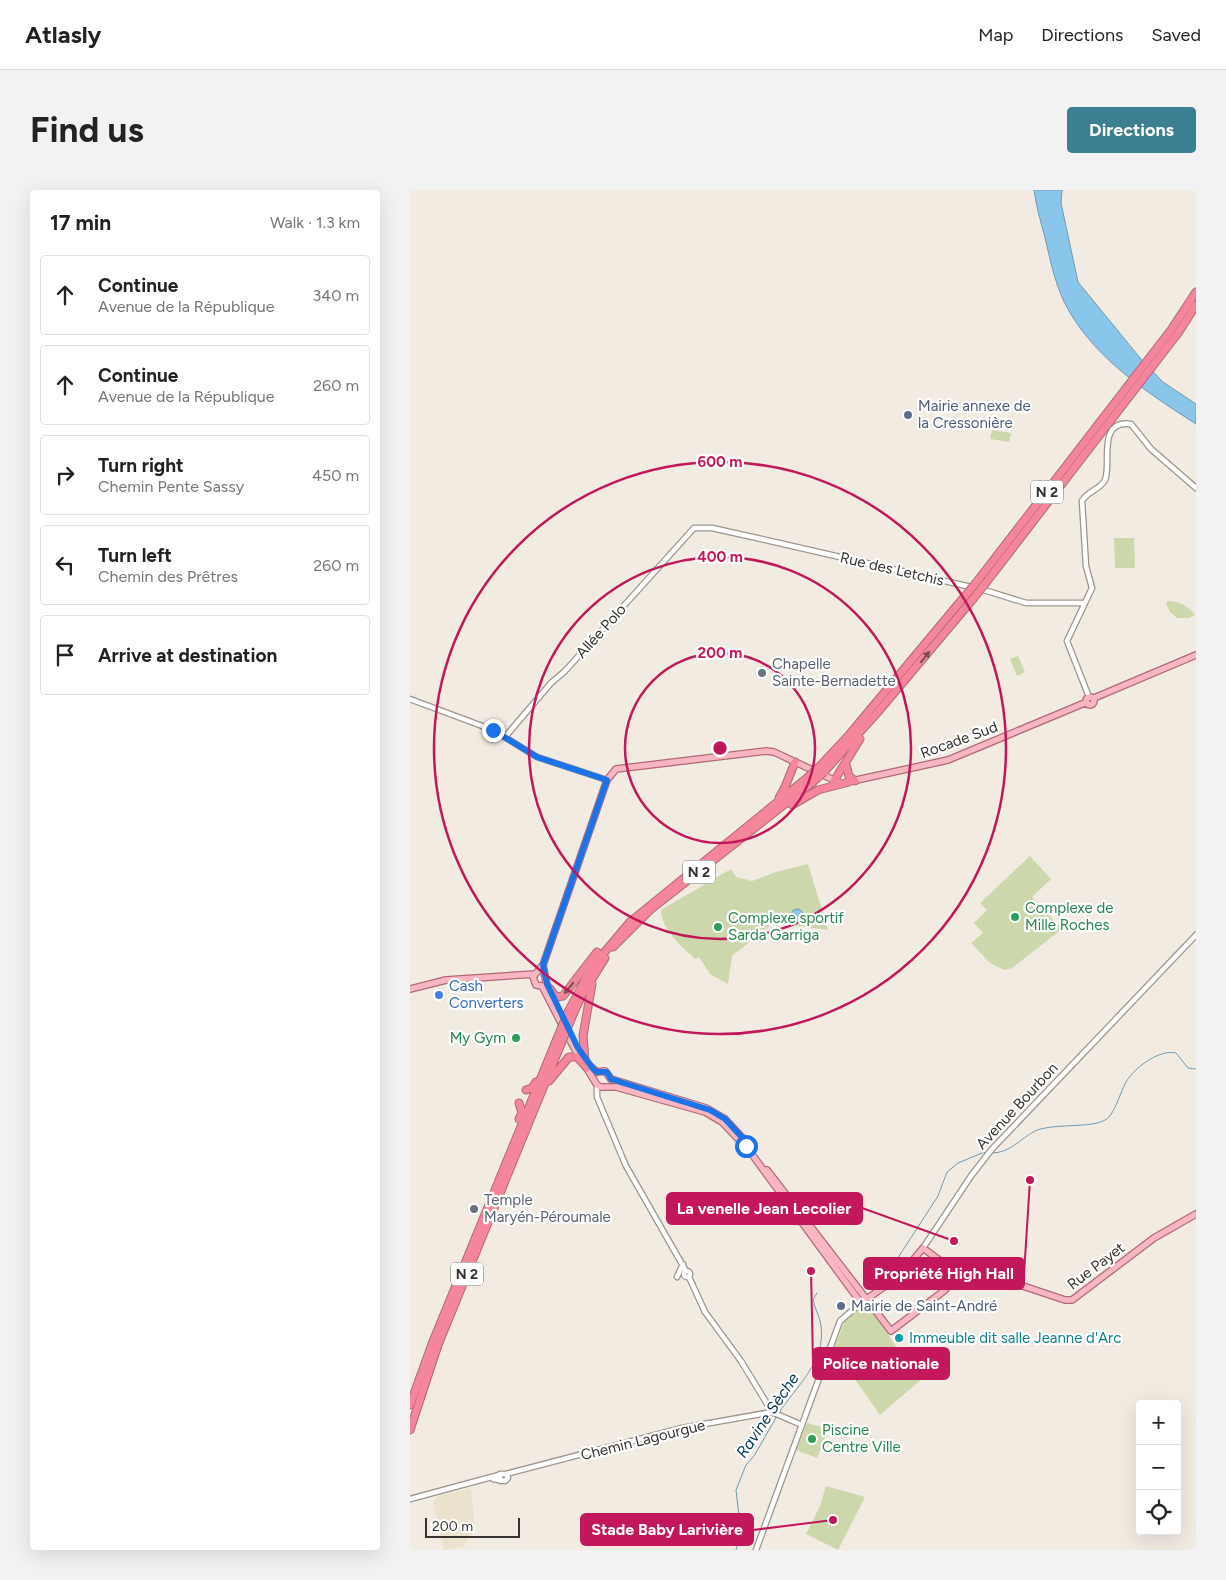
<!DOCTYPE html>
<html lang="en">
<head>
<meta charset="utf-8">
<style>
  body { margin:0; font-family:Figtree,sans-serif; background:#f2f2f2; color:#222 }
  .controls { position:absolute; right:15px; bottom:15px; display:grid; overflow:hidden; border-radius:5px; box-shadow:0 5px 20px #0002 }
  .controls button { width:45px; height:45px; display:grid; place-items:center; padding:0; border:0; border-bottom:1px solid #e0e0e0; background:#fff; color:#222; font:25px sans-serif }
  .scale { position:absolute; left:15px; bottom:12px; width:95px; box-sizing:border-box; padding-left:5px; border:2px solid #35332f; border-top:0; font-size:14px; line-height:18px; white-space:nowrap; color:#35332f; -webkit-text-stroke:4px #fff; paint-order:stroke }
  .stop { position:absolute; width:15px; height:15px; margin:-11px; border:4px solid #1a73e8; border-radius:50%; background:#fff }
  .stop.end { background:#1a73e8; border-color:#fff; box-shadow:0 1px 5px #0008 }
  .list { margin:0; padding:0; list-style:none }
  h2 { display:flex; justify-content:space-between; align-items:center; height:65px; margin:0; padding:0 20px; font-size:21px }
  h2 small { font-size:16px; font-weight:400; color:#767676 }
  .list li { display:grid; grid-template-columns:32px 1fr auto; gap:15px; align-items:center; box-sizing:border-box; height:80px; margin:0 10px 10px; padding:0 10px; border:1px solid #e0e0e0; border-radius:5px }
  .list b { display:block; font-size:19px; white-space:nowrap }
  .list p { margin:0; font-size:16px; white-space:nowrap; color:#767676 }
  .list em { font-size:16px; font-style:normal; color:#767676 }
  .icon { flex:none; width:28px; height:28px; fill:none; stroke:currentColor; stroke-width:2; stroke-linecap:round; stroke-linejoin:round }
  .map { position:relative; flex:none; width:786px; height:1360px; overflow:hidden; border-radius:5px }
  header { display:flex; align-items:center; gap:30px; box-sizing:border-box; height:70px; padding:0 25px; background:#fff; border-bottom:1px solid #e0e0e0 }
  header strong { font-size:24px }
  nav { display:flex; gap:28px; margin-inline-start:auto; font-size:18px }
  .intro { display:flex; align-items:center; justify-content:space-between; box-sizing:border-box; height:120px; padding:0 30px }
  h1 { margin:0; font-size:35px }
  .button { padding:12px 22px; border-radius:5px; background:#3c7f90; color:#fff; font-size:18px; font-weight:700 }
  main { display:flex; gap:30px; padding:0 30px }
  aside { flex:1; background:#fff; border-radius:5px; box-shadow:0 5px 20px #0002 }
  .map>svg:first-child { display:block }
  .medical { fill:#eae2cc }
  .green { fill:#ccd8ac }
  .water { fill:#89c6ea; stroke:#709ab2 }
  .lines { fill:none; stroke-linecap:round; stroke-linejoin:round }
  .stream { stroke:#709ab2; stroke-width:1 }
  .minor-casing { stroke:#9b958c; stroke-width:7 }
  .major-casing { stroke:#b16875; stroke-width:8 }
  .highway-casing { stroke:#b16875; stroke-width:9 }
  .minor { stroke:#fff; stroke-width:4.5 }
  .major { stroke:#f8b6c2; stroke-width:5.5 }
  .highway { stroke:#f4859a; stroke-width:7 }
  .highway-bridge-casing { stroke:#b16875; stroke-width:9; stroke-linecap:butt }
  .highway-bridge { stroke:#f4859a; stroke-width:7 }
  .oneway { fill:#785054 }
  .route { stroke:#1a73e8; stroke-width:6 }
  .ring { fill:none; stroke:#c2185b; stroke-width:2.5 }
  .service-dot { fill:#5c6f8a; stroke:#fff; stroke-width:2 }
  .worship-dot { fill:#6b7280; stroke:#fff; stroke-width:2 }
  .leisure-dot { fill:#2e9e5b; stroke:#fff; stroke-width:2 }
  .shop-dot { fill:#3f7fe0; stroke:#fff; stroke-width:2 }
  .culture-dot { fill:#0f9aa8; stroke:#fff; stroke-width:2 }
  .labels { text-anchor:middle; stroke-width:4.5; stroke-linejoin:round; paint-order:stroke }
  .shield { fill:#fff; stroke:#72706d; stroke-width:1 }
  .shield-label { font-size:14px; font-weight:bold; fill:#35332f }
  .service-label { font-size:15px; fill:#4e5e75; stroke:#fff; text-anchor:start }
  .street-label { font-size:15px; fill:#35332f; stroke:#fff }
  .worship-label { font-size:15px; fill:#5b616d; stroke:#fff; text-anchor:start }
  .leisure-label { font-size:15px; fill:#27864d; stroke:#fff; text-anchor:start }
  .shop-label { font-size:15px; fill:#366cbe; stroke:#fff; text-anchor:start }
  .culture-label { font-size:15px; fill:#0d838f; stroke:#fff; text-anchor:start }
  .water-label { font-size:16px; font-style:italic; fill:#00354d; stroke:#fff }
  .centre { fill:#c2185b; stroke:#fff; stroke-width:2.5 }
  .ring-label { font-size:15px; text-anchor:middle; font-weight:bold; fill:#c2185b; stroke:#fff; stroke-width:4.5; stroke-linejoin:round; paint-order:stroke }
  .leader { fill:none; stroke:#c2185b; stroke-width:2 }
  .callout-dot { fill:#c2185b; stroke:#fff; stroke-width:2 }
  .callout { fill:#c2185b; stroke:#c2185b; stroke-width:2 }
  .callout-label { font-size:16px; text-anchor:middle; font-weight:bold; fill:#fff }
</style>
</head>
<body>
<header>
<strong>Atlasly</strong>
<nav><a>Map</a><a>Directions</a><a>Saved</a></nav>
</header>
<div class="intro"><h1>Find us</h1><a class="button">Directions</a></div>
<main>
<aside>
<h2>17 min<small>Walk · 1.3 km</small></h2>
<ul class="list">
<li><svg class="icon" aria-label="ahead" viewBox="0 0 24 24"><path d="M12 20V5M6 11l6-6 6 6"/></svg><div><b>Continue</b><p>Avenue de la République</p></div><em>340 m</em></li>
<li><svg class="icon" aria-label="ahead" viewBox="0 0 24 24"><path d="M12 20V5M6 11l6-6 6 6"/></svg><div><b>Continue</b><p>Avenue de la République</p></div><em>260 m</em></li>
<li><svg class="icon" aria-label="right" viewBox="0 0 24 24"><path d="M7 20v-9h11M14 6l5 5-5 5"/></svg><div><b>Turn right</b><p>Chemin Pente Sassy</p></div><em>450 m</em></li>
<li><svg class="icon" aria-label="left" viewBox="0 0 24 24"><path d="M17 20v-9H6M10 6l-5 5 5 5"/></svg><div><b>Turn left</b><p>Chemin des Prêtres</p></div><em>260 m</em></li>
<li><svg class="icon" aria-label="arrive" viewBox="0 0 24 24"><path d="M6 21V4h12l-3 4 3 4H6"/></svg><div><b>Arrive at destination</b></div></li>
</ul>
</aside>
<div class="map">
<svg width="786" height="1360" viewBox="0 0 786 1360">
  <rect width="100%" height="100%" fill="#f2ebe2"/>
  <path class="medical" d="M 61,1298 L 65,1338 L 53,1357 L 34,1360 L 23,1312 L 28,1306 Z"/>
  <path class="green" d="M 582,240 L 601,243 L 599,252 L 580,249 Z
    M 704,348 L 724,348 L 725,378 L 705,378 Z
    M 757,411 C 770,411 778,416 785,425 L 779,428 L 767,428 L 760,422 L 756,414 Z
    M 608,466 L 615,482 L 607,486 L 600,469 Z
    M 620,666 L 641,689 L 622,707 L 652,739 L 602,778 L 594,780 L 580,773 L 561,753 L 573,743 L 564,733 L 577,720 L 570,713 Z
    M 398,674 L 418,740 L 363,733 L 322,766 L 318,794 L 300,784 L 289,767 L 285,769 C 272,757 251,739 251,720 L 321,679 L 326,687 L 342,691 L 366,682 Z
    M 455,1114 L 459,1115 C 477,1140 489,1167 513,1188 L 470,1225 L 439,1181 L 418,1173 L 436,1128 L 439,1129 L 444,1121 Z
    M 397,1233 L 418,1239 L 407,1268 L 386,1260 Z
    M 416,1296 L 455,1307 L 428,1360 L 396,1344 L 410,1316 Z"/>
  <path class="water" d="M 624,0 L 652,0 L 651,13 L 668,92 L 731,169 L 753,192 L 786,214 L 786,234 C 738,203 688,171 659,121 C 646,99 641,73 635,48 C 631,33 626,16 624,0 Z
    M381 725a6 6 0 1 1 12 0a6 6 0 1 1-12 0Z"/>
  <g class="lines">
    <path class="stream" d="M 582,963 C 600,963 610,949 625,941 C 645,932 687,940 699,927 C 707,917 710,903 716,892 C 724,878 749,859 766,863 L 778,878 L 786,879
      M 459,1092 L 471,1088 L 480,1080 L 528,1006 L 537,982 L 548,973 L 572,963 L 578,962
      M 369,1223 C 386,1196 416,1172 411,1136 C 410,1127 405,1119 403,1110 L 407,1103
      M 326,1360 L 331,1343 L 326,1300 L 336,1275 L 344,1266 L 367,1226"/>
    <defs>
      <path id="minor" d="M 679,507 L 657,451 L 682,398 L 676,376 L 672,311 C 677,301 690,300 695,290 C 702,275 686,229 721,234 L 741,259 L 786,298
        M 0,509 L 83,540 L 127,567 L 197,590
        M 95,547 L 141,493 L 155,481 L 284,338 L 302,338 L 347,348 L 574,400 L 616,413 L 675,413
        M 187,895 L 187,907 L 216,976 L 276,1081
        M 513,1058 L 561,986 L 582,959 L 786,745
        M274 1084a3 3 0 1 1 6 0a3 3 0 1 1-6 0Z
        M 267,1087 L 273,1074
        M 279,1087 L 295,1122 L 331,1171 L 362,1222 L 392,1235
        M 96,1284 L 272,1238 L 362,1222
        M 83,1289 L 95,1291 L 98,1288 L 96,1284 L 90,1284 L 90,1291
        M 0,1309 L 89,1285
        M 346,1360 L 430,1131 L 451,1113"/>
      <path id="major" d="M676 511a4 4 0 1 1 8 0a4 4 0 1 1-8 0Z
        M 684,508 L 786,465
        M 442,591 L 538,570 L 677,512
        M 133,775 L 136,792 L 141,803
        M 132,796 L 126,795 L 123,787 L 133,775 L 197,590 L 206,579 L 356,561 L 364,562 L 428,592
        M 132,796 L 163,856 L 187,895 L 191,897 L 206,897 L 295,922 L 312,932 L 336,957
        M 0,799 L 36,790 L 125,784
        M 179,875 L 187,882
        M 187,882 L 195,881 L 201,889
        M 201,889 L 296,918 L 315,929 L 339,955
        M 341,963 L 451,1113 L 491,1085 L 513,1058 L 545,1082 L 592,1089 L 655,1110 L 662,1110 L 744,1048 L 786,1024
        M 357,980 L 481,1141 L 535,1100 L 549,1083"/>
      <path id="highway" d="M 569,389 L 761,140 L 786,102
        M 578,390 L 768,143 L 786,115
        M 436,575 L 439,586 L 445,591
        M 409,577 L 439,545 L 555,406
        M 414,582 L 467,523 L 563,409
        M 424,591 L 450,549
        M 369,608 L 375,597 L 385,572
        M 382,615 L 408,600 L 439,592
        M 203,757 L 240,720 L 403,592
        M 140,799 L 146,807 L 153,806 L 187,762
        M 159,820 L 182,777 L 220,732 L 397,588
        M 164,822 L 172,805 L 195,768
        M 175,869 L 173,846 L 182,794
        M 139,891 L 159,867 L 167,867 L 177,878
        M 116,900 L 122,898 L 126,892
        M 109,913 L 112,923 L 109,929
        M 0,1215 L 22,1154 L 146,851
        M 0,1240 L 28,1155 L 151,854"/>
    </defs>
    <use href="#minor" class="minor-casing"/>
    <use href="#major" class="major-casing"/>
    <use href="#highway" class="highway-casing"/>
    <use href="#minor" class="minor"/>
    <use href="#major" class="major"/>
    <use href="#highway" class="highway"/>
    <defs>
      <path id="highway-bridge" d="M 555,406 L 569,389
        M 563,409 L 578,390
        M 397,588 L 409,577
        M 403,592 L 414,582
        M 146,851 L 159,820
        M 151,854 L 164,822"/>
    </defs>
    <use href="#highway-bridge" class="highway-bridge-casing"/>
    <use href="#highway-bridge" class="highway-bridge"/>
  </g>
  <defs><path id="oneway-solid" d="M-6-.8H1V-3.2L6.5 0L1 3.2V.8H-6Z" transform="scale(1.25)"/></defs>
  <g class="oneway">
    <use href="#oneway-solid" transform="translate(515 467) rotate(-51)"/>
    <use href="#oneway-solid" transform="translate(159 798) rotate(130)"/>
  </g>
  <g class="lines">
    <path class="route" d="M 83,540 L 127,567 L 197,590 L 133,775 L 137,794 L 168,858 L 184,880 L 187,882 L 197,882 L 201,889 L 300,920 L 315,929 L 339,955 L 336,956"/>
  </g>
  <g class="ring">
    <circle cx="310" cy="558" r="95"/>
    <circle cx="310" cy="558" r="191"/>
    <circle cx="310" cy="558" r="286"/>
  </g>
  <g class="service-dot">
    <circle cx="498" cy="225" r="5"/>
    <circle cx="431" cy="1116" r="5"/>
  </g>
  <g class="worship-dot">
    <circle cx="352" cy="483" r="5"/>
    <circle cx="64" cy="1019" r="5"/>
  </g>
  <g class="leisure-dot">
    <circle cx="605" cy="727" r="5"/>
    <circle cx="308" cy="737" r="5"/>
    <circle cx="106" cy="848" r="5"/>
    <circle cx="402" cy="1249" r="5"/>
  </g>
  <circle class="shop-dot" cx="29" cy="805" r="5"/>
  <circle class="culture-dot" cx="489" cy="1148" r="5"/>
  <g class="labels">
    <g class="shield">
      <rect x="621" y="290.5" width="32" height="23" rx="4"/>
      <rect x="273" y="670.5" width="32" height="23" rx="4"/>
      <rect x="41" y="1072.5" width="32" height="23" rx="4"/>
    </g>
    <g class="shield-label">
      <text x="637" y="307">N 2</text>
      <text x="289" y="687">N 2</text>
      <text x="57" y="1089">N 2</text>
    </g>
    <g class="service-label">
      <text x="508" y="221">Mairie annexe de<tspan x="508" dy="17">la Cressonière</tspan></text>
      <text x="441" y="1121">Mairie de Saint-André</text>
    </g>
    <g class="street-label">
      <text transform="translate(482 379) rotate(13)" y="5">Rue des Letchis</text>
      <text transform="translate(191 441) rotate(-48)" y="5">Allée Polo</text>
      <text transform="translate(549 550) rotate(-20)" y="5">Rocade Sud</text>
      <text transform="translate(607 916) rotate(-47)" y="5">Avenue Bourbon</text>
      <text transform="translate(686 1076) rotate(-37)" y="5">Rue Payet</text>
      <text transform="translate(233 1250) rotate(-14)" y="5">Chemin Lagourgue</text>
    </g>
    <g class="worship-label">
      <text x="362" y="479">Chapelle<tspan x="362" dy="17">Sainte-Bernadette</tspan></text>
      <text x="74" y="1015">Temple<tspan x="74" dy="17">Maryén-Péroumale</tspan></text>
    </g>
    <g class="leisure-label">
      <text x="615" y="723">Complexe de<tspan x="615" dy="17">Mille Roches</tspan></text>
      <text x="318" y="733">Complexe sportif<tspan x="318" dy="17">Sarda Garriga</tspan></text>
      <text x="96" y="853" text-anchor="end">My Gym</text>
      <text x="412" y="1245">Piscine<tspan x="412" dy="17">Centre Ville</tspan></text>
    </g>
    <g class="shop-label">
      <text x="39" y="801">Cash<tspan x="39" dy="17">Converters</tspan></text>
    </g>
    <g class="culture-label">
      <text x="499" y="1153">Immeuble dit salle Jeanne d'Arc</text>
    </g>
    <g class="water-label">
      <text transform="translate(357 1225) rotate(-56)" y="6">Ravine Sèche</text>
    </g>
  </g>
  <circle cx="310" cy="558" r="8" class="centre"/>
  <g class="ring-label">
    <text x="310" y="277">600 m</text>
    <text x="310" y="372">400 m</text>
    <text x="310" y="468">200 m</text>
  </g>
  <path class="leader" d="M544 1051L452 1018M620 990L614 1084M401 1081L403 1173M423 1330L343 1340"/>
  <g class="callout-dot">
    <circle cx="544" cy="1051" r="5"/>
    <circle cx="620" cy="990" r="5"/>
    <circle cx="401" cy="1081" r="5"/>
    <circle cx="423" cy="1330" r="5"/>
  </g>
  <g class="callout">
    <rect x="257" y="1003" width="195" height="31" rx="5"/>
    <rect x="454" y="1068" width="160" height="31" rx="5"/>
    <rect x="403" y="1158" width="136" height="31" rx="5"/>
    <rect x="171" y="1324" width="172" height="31" rx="5"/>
  </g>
  <g class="callout-label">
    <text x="354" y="1024">La venelle Jean Lecolier</text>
    <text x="534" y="1089">Propriété High Hall</text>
    <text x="471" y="1179">Police nationale</text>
    <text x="257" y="1345">Stade Baby Larivière</text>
  </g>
</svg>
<div class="controls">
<button>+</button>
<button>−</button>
<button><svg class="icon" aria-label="locate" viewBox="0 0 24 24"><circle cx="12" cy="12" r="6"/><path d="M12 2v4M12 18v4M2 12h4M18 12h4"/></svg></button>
</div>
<div class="scale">200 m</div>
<div class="stop" style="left:336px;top:956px"></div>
<div class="stop end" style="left:83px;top:540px"></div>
</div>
</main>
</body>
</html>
